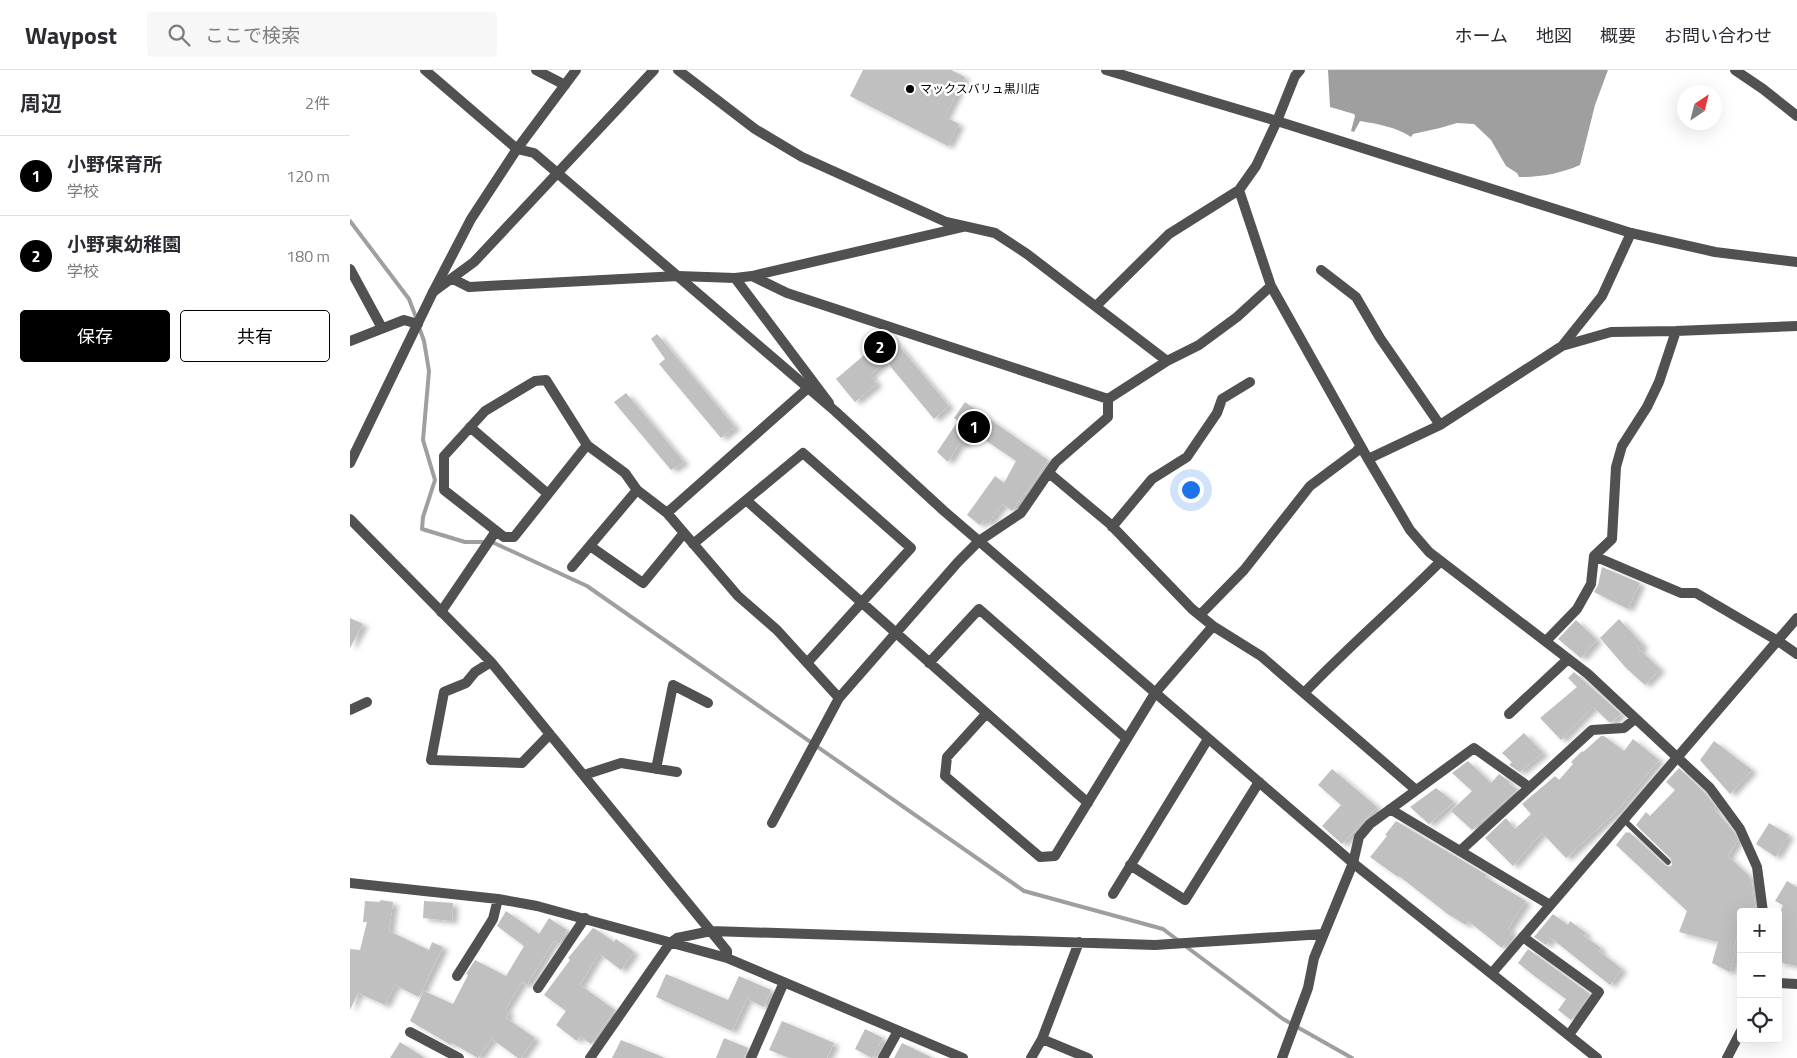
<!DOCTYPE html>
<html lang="ja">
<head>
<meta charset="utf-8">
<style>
  body { margin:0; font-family:"Titillium Web","Noto Sans JP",sans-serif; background:#f7f7f7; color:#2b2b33 }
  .controls { position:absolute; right:15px; bottom:15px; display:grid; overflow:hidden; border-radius:5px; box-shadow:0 5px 20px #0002 }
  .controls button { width:45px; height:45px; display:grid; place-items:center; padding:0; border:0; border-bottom:1px solid #e1e1e2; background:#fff; color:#2b2b33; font:25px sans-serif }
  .compass { position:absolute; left:1327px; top:15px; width:45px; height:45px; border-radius:50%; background:#fff; box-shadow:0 5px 20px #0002; rotate:35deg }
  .you { position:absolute; left:840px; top:419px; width:18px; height:18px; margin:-12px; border:4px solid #fff; border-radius:50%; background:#1a73e8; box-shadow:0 0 0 8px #1a73e833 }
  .badge { display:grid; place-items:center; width:32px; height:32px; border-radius:50%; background:#000; color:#fff; font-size:16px; font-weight:700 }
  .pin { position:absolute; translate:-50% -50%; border:2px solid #fff; box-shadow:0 1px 5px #0006 }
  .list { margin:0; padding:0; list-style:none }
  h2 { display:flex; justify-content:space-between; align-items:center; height:65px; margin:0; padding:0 20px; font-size:21px }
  h2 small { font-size:16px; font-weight:400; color:#7c7c81 }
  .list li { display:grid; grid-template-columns:32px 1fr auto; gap:15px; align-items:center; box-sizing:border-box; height:80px; padding:0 20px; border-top:1px solid #e1e1e2 }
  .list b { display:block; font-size:19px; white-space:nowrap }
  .list p { margin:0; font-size:16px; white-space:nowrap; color:#7c7c81 }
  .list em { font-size:16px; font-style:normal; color:#7c7c81 }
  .actions { display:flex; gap:10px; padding:15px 20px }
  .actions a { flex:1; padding:11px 0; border:1px solid #000; border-radius:5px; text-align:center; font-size:18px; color:#000 }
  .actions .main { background:#000; color:#fff }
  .icon { flex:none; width:28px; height:28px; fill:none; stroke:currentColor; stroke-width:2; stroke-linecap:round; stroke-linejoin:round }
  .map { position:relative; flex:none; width:1447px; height:988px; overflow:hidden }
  header { display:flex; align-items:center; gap:30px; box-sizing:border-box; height:70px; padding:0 25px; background:#fff; border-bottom:1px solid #e1e1e2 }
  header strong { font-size:24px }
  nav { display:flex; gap:28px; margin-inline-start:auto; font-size:18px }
  .search { width:350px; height:45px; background:#f7f7f7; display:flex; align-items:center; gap:12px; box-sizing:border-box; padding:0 18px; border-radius:5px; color:#7c7c81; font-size:19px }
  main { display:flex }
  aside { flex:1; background:#fff }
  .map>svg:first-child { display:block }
  .water { fill:#9f9f9f }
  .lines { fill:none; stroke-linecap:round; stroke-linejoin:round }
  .stream { stroke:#9f9f9f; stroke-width:4 }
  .building { fill:#c0c0c0; filter:url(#shadow) }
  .service { stroke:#515151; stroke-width:5.5 }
  .minor { stroke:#515151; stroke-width:10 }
  .tertiary { stroke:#515151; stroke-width:10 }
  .poi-dot { fill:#000; stroke:#fff; stroke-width:2 }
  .labels { text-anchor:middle; stroke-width:5; stroke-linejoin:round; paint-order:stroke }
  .poi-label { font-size:12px; fill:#000; stroke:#fff; text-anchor:start }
</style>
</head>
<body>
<header>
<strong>Waypost</strong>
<div class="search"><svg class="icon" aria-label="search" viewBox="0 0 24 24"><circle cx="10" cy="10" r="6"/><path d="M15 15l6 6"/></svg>ここで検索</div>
<nav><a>ホーム</a><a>地図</a><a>概要</a><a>お問い合わせ</a></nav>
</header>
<main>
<aside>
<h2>周辺<small>2件</small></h2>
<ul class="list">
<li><span class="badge">1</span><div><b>小野保育所</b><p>学校</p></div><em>120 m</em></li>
<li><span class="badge">2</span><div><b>小野東幼稚園</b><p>学校</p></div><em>180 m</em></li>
</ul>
<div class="actions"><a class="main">保存</a><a>共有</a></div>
</aside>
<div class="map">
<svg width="1447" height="988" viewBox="0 0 1447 988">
  <defs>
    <filter id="shadow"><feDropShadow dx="5.5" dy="3" stdDeviation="2.5" flood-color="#0004"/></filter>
  </defs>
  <rect width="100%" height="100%" fill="#fff"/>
  <path class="water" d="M 978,0 L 1258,0 L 1245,35 L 1230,95 C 1209,104 1191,107 1169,107 L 1167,103 L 1156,96 L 1141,70 L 1124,54 L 1107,53 L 1090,58 L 1063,64 L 1061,67 C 1046,57 1028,54 1010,51 L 1004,62 L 1001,61 L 1005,46 L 1004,44 L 980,37 Z"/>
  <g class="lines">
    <path class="stream" d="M 0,151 L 59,229 L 67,250
      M 69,257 L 74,271 L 79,301 L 73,370 L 85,410 L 73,447 L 72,459 L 115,472 L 142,472 L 237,516 L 674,821 L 813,859 L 829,871
      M 834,875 L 933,949 L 1002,988"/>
  </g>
  <path class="building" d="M 513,0 L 601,0 L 615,7 L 595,47 L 609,54 L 598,76 L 500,26 Z
    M 307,264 L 385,357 L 371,368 L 309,294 L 315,289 L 301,269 Z
    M 539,264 L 599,336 L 584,349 L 536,291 L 520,305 L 527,314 L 505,332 L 486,309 Z
    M 276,323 L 334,392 L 321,400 L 264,332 Z
    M 615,332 L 698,390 L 676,424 L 675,423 L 662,441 L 653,434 L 638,454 L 634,450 L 630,455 L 617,445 L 645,406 L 654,413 L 666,391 L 622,361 L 613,375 L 610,373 L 598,392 L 587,382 L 608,351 L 604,348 Z
    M 1252,497 L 1290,513 L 1278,539 L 1244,522 L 1248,515 Z
    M 0,548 L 13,554 L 0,578 Z
    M 1269,549 L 1293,575 L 1289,579 L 1310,599 L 1295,615 L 1276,598 L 1250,568 Z
    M 1226,550 L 1247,570 L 1231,588 L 1208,569 Z
    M 1224,602 L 1271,644 L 1262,652 L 1259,652 L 1243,637 L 1211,670 L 1190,648 L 1227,617 L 1218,608 Z
    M 1174,663 L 1193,683 L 1170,702 L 1159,695 L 1162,692 L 1152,683 Z
    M 1251,666 L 1254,666 L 1274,681 L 1283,669 L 1309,690 L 1268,740 L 1216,788 L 1192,763 L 1163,796 L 1135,768 L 1156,748 L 1165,759 L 1181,744 L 1172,734 L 1205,706 L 1209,710 L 1223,694 L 1221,692 L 1232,681 L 1233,682 Z
    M 1364,671 L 1402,700 L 1380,724 L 1350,690 Z
    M 1118,691 L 1141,713 L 1149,704 L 1160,712 L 1159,713 L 1167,720 L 1122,760 L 1101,741 L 1122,721 L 1102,703 Z
    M 1329,698 L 1355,723 L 1366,737 L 1364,739 L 1384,762 L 1388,770 L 1378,786 L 1398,805 L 1402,813 L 1406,842 L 1391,842 L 1391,853 L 1389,852 L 1384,880 L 1386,880 L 1380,902 L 1362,893 L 1368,872 L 1329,862 L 1337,841 L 1266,775 L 1276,762 L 1278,763 L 1279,762 L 1315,795 L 1319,797 L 1322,795 L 1321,789 L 1286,755 L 1296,742 L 1300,746 L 1325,720 L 1316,712 Z
    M 982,699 L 1027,737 L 992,774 L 972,756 L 991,735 L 968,715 Z
    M 1086,718 L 1104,732 L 1079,754 L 1060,737 Z
    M 1046,751 L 1137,805 L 1135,807 L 1176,831 L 1158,859 L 1162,863 L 1152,878 L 1118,851 L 1116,855 L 1099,845 L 1049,806 L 1048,807 L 1020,787 L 1037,766 L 1035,765 Z
    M 1419,753 L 1439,765 L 1426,787 L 1406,774 Z
    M 1437,811 L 1447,817 L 1447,896 L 1428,892 L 1428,847 L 1433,835 L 1425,831 Z
    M 30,830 L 43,832 L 39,861 L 79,880 L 82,872 L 93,877 L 69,927 L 45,915 L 35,935 L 8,923 L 0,940 L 0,879 L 10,880 L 17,852 L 13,852 L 15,831 L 30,832 Z
    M 74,831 L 103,833 L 102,851 L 73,848 Z
    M 156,841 L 189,864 L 199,848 L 217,860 L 209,874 L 204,871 L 177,915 L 172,912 L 155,940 L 159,943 L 156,948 L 185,968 L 171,988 L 168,988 L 142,969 L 128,988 L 102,973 L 101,975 L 60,951 L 74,921 L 103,934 L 118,905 L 116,904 L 125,890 L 156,906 L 174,876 L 147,856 Z
    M 1203,844 L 1218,855 L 1220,851 L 1236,863 L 1234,866 L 1251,878 L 1249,881 L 1272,899 L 1260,915 L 1201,868 L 1196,875 L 1184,867 Z
    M 243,858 L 247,860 L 264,872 L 266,869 L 284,882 L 271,900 L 250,884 L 248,885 L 230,915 L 265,940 L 241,974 L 230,966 L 227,971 L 206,955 L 216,941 L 194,925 L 220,890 L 218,888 Z
    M 1178,879 L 1240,924 L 1221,950 L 1208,940 L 1216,929 L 1187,908 L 1168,893 Z
    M 316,904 L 378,930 L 389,906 L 421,920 L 414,937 L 397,929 L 382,961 L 306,927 Z
    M 432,951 L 484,973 L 477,988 L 439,988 L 419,980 Z
    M 515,959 L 533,968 L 522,988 L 505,979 Z
    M 374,968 L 398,978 L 394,988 L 366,988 Z
    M 271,970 L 315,988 L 262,988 Z
    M 50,972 L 75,988 L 40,988 Z
    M 552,973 L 583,988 L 544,988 Z"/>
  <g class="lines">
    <path class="service" d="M 1274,750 L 1318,792"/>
    <path class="minor" d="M 75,0 L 167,79
      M 186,0 L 215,15
      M 328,0 L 405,59 L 452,87 L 596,152 L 645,163 L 677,184 L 817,291
      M 950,0 L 945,6 L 927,51 L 906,96 L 889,120 L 921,216 L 1018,389 L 1060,460 L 1079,482 L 1238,604 L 1360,718 L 1390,759 L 1407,797 L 1413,842
      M 1385,0 L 1413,19 L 1447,46
      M 0,199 L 32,258
      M 971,200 L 1006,227 L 1030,268 L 1090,355
      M 402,206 L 437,223 L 758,329 L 817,291 L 849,275 L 887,247 L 921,216
      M 385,208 L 479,333
      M 103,209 L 119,217 L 328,206 L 385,208 L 402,206 L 613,157
      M 83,222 L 124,192 L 304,0
      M 746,236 L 819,164 L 889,120
      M 0,271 L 54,250 L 68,254
      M 1212,276 L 1252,226 L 1281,163
      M 120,357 L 198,424
      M 237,375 L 164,467 L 154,467 L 94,420 L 94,386 L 135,341 L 185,311 L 196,310 L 237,375 L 275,403 L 287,420 L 317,443 L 388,526 L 427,560 L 489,628
      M 1018,389 L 1090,355 L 1212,276 L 1261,262 L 1326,261 L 1447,256
      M 699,403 L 760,454 L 842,539 L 863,556 L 911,586 L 1066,720
      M 396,430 L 738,733
      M 317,443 L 458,318
      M 0,449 L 141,592 L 377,881 L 377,888
      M 762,457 L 802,409 L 837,387 L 867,343 L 872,329 L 900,312
      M 343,474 L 453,383 L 561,478 L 457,593
      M 240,476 L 293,513 L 334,463
      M 1244,486 L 1331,523 L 1346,523 L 1428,571 L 1447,584
      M 222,497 L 287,420
      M 91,542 L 146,461
      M 850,545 L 894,500 L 960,416 L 1007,381 L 1010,375
      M 1196,571 L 1227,539 L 1241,514 L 1244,486 L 1262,469 L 1266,397 L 1272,376 L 1297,337 L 1309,312 L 1326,261
      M 141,592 L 125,602 L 116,613 L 94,622 L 81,690 L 172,693 L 200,664
      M 579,593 L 629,539 L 777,669
      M 954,623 C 998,577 1046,536 1091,491
      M 0,640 L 17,632
      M 636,644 L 597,687 L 595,706 L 690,787 L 705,786 L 805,623 L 863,556
      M 1159,644 L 1218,589
      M 306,699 L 323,615 L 358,633
      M 234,705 L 271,693 L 327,702
      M 1040,739 L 1200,835
      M 422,753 L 489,628 L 608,492 L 629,471 L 671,443 L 706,392 L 758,347 L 758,329
      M 1110,781 L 1242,660 L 1274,658 L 1285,649
      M 780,795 L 835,830 L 909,712
      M 0,813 L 148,829 L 187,836 L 377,888 L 613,988
      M 763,824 L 858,669
      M 1173,867 L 1249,922 L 1219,965
      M 107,906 L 143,849 L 148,829
      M 1428,913 L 1447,914
      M 188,918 L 235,848
      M 60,962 L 109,988
      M 692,969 L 738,988
      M 240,988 L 320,873 L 327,868 L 361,861 L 805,875 L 974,864
      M 401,988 L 434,912
      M 533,988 L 548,961
      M 681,988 L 692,969 L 729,872
      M 932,988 L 958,918 L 964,888 L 1003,793 L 1009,767 L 1020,754 L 1124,678 L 1179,717
      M 1377,988 L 1391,961"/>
    <path class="tertiary" d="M 756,0 L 927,51 L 1281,163 L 1365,182 L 1447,192
      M 167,79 L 184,83 L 485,341 L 594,441 L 1003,793 L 1247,988
      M 0,393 L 83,222 L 121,149 L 167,79 L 226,0
      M 1142,903 L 1447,548"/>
  </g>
  <circle class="poi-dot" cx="560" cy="19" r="5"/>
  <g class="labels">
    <g class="poi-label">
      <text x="570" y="23">マックスバリュ黒川店</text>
    </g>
  </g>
</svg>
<div class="controls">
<button>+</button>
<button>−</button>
<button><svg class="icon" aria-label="locate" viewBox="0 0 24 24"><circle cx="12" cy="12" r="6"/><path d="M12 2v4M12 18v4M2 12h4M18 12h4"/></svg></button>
</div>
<svg class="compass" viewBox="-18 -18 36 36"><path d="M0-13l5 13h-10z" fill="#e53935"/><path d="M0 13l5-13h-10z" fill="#7c7c81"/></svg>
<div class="you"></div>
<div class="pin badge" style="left:624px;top:357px">1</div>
<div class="pin badge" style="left:530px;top:277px">2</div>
</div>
</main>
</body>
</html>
